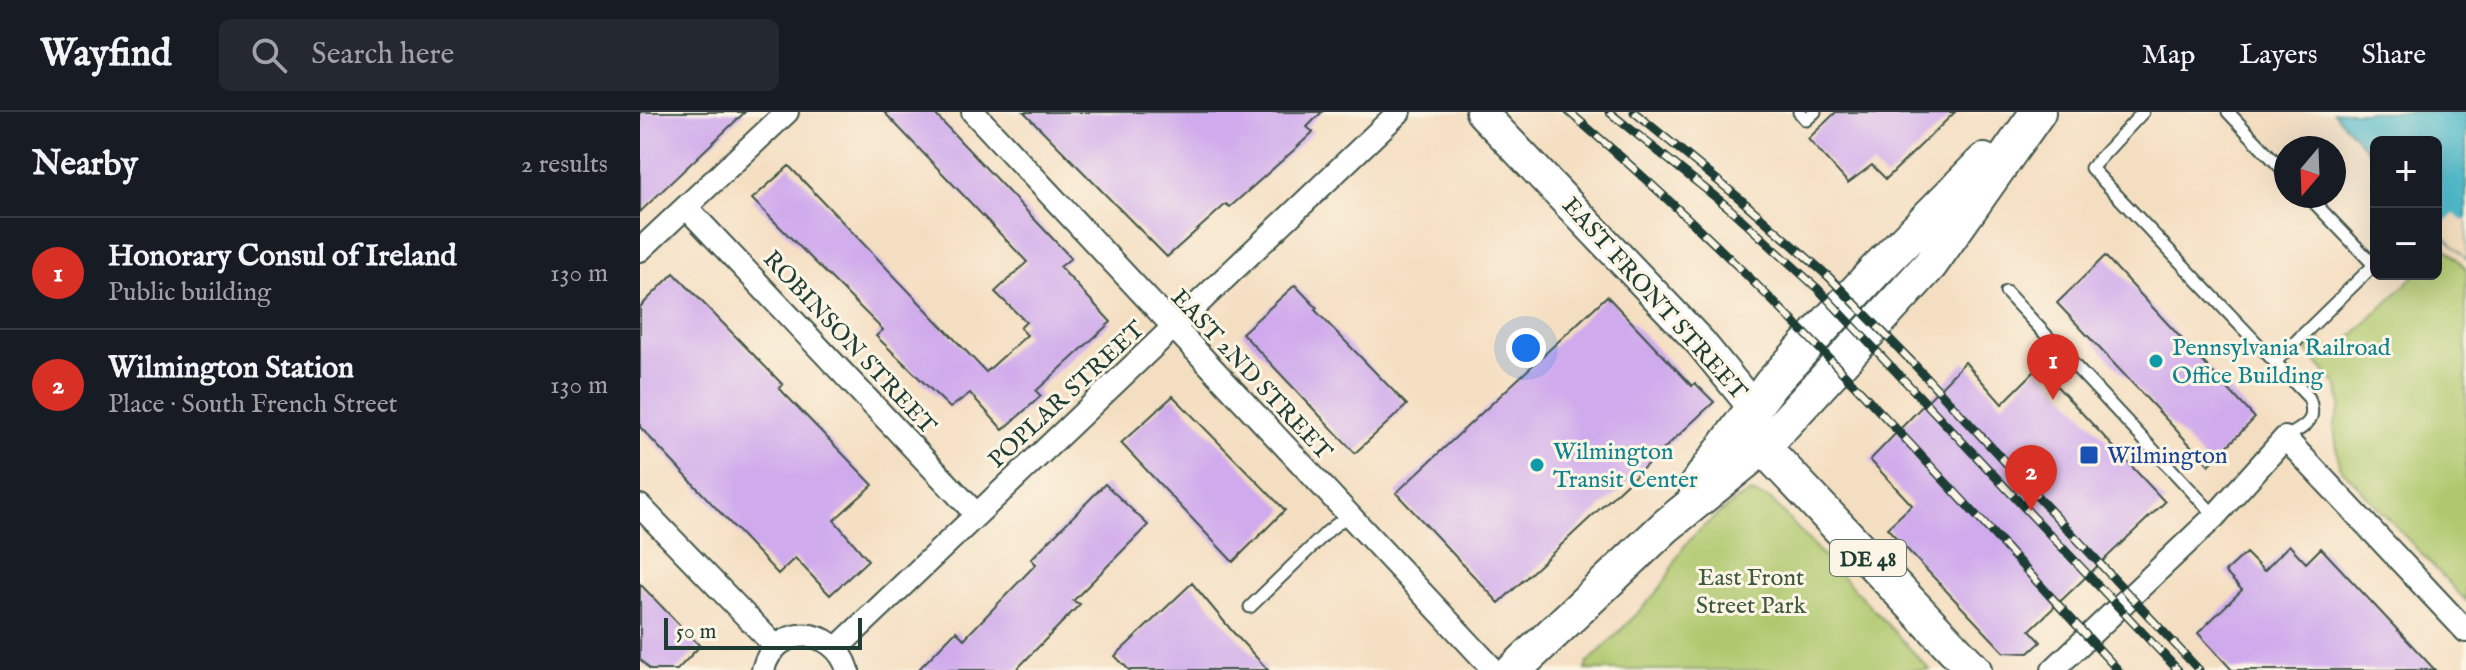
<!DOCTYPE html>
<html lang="en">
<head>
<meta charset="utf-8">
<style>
  body { margin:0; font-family:"IM FELL English",serif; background:#242831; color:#f1f3f6 }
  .controls { position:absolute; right:24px; top:24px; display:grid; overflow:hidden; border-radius:12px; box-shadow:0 8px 32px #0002 }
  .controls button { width:72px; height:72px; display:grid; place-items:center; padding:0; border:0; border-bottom:2px solid #363941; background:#171b24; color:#f1f3f6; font:40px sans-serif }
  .compass { position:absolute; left:1634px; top:24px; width:72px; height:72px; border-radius:50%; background:#171b24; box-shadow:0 8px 32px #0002; rotate:199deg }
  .scale { position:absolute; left:24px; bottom:20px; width:198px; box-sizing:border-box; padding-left:8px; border:4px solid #1f3d34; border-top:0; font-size:22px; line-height:28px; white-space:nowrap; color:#1f3d34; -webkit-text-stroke:6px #fcf5e5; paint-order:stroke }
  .you { position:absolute; left:886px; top:236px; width:28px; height:28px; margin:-20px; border:6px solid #fff; border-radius:50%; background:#1a73e8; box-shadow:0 0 0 12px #1a73e833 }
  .badge { display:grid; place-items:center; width:52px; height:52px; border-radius:50%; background:#d93025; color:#fff; font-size:26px; font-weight:700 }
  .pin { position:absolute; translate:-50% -66px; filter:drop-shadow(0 2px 4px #0008) }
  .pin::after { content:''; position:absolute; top:42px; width:28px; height:24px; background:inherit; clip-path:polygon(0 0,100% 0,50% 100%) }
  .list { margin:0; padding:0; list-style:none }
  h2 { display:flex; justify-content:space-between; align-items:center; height:104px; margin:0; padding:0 32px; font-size:34px }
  h2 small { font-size:26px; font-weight:400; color:#9ea1a6 }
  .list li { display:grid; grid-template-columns:52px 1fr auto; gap:24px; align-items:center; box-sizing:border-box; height:112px; padding:0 32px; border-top:2px solid #363941 }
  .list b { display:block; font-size:30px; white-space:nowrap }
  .list p { margin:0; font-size:26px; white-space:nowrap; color:#9ea1a6 }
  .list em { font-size:26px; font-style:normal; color:#9ea1a6 }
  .icon { flex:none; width:44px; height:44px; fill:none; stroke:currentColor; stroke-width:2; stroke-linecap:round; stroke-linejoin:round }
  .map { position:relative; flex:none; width:1826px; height:558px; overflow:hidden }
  header { display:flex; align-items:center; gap:48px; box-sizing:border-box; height:112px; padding:0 40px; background:#171b24; border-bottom:2px solid #363941 }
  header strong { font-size:38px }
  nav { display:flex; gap:44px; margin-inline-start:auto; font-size:28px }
  .search { width:560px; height:72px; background:#242831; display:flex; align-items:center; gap:20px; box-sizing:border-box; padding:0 28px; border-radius:12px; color:#9ea1a6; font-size:30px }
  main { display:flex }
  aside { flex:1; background:#171b24 }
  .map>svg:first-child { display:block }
  .green { fill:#afc86d; stroke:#678250; stroke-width:2 }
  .water { fill:#4fbacb; stroke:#377c80; stroke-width:2 }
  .pier { fill:#f4dec1 }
  .building { fill:#cfaaec }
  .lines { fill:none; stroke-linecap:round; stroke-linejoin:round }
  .lane-casing { stroke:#3f5549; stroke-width:15 }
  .street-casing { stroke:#3f5549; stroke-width:26 }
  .secondary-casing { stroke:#3f5549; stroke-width:34 }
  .primary-casing { stroke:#3f5549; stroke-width:38 }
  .lane { stroke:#fff; stroke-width:11 }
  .street { stroke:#fff; stroke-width:22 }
  .secondary { stroke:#fff; stroke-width:30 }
  .primary { stroke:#fff; stroke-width:34 }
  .rail-casing { stroke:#1f3d34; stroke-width:9 }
  .rail { stroke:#fcf5e5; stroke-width:6; stroke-dasharray:18; stroke-linecap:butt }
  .culture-dot { fill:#0f9aa8; stroke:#fcf5e5; stroke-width:3 }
  .transit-dot { fill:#1a4fb4; stroke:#fcf5e5; stroke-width:3 }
  .labels { text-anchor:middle; stroke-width:6; stroke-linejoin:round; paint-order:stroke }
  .shield { fill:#fcf5e5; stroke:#617469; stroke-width:2 }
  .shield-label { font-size:22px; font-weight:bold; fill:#1f3d34 }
  .street-label { font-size:24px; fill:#1f3d34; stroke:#fcf5e5 }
  .culture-label { font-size:24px; fill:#0d838f; stroke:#fcf5e5; text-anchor:start }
  .transit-label { font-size:24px; fill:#164399; stroke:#fcf5e5; text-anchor:start }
  .park-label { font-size:24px; fill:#3c593f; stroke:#fcf5e5 }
</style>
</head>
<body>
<header>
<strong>Wayfind</strong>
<div class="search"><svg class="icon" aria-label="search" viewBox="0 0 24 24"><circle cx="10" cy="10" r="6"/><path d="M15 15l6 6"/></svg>Search here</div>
<nav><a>Map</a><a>Layers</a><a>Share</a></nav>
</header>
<main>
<aside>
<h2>Nearby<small>2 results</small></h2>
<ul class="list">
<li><span class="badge">1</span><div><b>Honorary Consul of Ireland</b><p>Public building</p></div><em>130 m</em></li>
<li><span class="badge">2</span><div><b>Wilmington Station</b><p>Place · South French Street</p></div><em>130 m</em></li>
</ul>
</aside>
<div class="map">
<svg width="1826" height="558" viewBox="0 0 1826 558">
  <rect width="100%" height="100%" fill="#fcf5e5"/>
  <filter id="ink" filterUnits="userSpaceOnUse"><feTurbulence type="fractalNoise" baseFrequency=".0125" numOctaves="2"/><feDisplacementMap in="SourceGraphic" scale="16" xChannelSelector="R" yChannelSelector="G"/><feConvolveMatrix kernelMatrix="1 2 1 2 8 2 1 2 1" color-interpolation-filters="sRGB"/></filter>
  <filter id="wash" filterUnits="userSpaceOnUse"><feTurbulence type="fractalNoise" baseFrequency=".006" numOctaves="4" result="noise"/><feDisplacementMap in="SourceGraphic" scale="32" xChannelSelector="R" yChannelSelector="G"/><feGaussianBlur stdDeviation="1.8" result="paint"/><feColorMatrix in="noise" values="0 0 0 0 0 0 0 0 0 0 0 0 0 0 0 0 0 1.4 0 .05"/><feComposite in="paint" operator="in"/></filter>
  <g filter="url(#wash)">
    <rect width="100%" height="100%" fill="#f4dec1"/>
    <path class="green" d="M 1796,125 L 1826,157 L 1826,489 L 1699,354 L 1694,314 L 1701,293 L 1698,274 L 1659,230 L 1673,218 L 1693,243 L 1776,162 L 1796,162 Z
      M 1111,381 L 1130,387 L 1290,558 L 945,558 L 947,552 C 971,527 998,503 1020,476 C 1029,465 1033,451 1041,439 C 1051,423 1094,387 1111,381 Z"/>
    <path class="water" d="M 1693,0 L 1826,0 L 1826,146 L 1796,114 L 1796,30 L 1736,30 L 1736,48 Z"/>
    <path class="pier" d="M 1814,102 L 1823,109 L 1826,107 L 1826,146 L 1798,116 Z"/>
    <g id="blocks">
      <path class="building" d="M 0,0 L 105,0 L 0,100 Z
        M 244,0 L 293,0 L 431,146 L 420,155 L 471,210 L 396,279 L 401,284 L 363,318 L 330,281 L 310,296 L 236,224 L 243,218 L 112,87 L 149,54 L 346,260 L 387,223 L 380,216 L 386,210 L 355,180 L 387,150 Z
        M 384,0 L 682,0 L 667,15 L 673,20 L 654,38 L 590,95 L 586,92 L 527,145 Z
        M 1196,0 L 1315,0 L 1246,67 L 1232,53 L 1208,71 L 1168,27 Z
        M 1465,144 L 1615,306 L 1569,353 L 1417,191 Z
        M 34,161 L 143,273 L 139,276 L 233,373 L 194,408 L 228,448 L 190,483 L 155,446 L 138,462 L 0,315 L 0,195 Z
        M 655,173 L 677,196 L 675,198 L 767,293 L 715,341 L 602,221 Z
        M 967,184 L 1052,274 L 1055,271 L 1074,290 L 859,491 L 756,381 Z
        M 1325,250 L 1362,292 L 1399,255 L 1525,390 L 1390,518 L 1401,530 L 1389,541 L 1364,540 L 1247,416 L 1272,393 L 1230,348 Z
        M 533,284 L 645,398 L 593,450 L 481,331 Z
        M 465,372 L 508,413 L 433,489 L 440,492 L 376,558 L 278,558 L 316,519 L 324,527 L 396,452 L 391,447 Z
        M 1649,433 L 1666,451 L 1681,436 L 1795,558 L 1592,558 L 1558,521 L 1602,478 L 1585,460 L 1606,441 L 1624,459 Z
        M 552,471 L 592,519 L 628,558 L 489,558 L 475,544 Z
        M 0,472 L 60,534 L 37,558 L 10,558 L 0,547 Z"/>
    </g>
  </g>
  <g filter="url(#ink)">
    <use href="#blocks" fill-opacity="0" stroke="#3f5549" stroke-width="2"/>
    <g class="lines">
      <defs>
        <path id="lane" d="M 1159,0 L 1166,8 L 1175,0
          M 1503,0 L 1451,56 L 1669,286 C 1678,311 1664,314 1645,326
          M 1588,0 L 1646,61
          M 1366,180 L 1575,404
          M 1635,250 L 1734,153 L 1668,84
          M 610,495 L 688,419 L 708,403"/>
        <path id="street" d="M 333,0 L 854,558
          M 46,95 L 336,402
          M 0,138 L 147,0
          M 0,394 L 136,535
          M 197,536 L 759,0
          M 123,558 C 135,511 194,513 208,558
          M 1413,558 L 1575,404 L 1645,326 L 1826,519"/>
        <path id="secondary" d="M 841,0 L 1060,230 L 1113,295 L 1119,317"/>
        <path id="primary" d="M 1123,335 L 1334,558
          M 1056,374 L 1131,272 L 1235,159 L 1344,49
          M 874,558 L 1026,414 L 1123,335 L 1290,153 L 1398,0"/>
      </defs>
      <use href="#lane" class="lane-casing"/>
      <use href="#street" class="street-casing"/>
      <use href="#secondary" class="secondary-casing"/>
      <use href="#primary" class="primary-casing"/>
      <use href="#lane" class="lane"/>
      <use href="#street" class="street"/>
      <use href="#secondary" class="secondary"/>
      <use href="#primary" class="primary"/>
      <defs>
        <path id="rail" d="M 929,0 C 1128,168 1301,366 1478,558
          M 969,0 L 1088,95 L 1178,177 L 1538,558
          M 994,0 L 1099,86 L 1189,165 L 1272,250 L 1559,558"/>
      </defs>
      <use href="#rail" class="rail-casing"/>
      <use href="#rail" class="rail"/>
    </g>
  </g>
  <g class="culture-dot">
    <circle cx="1516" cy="249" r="8"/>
    <circle cx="897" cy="353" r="8"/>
  </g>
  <rect class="transit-dot" x="1439" y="333" width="20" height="20" rx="4"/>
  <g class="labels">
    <rect class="shield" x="1190" y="428" width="76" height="36" rx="6"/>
    <g class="shield-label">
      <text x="1228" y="454">DE 48</text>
    </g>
    <g class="street-label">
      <text transform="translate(1015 186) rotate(48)" y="8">EAST FRONT STREET</text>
      <text transform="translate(210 230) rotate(47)" y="8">ROBINSON STREET</text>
      <text transform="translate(612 262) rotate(47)" y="8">EAST 2ND STREET</text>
      <text transform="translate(426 282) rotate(-43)" y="8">POPLAR STREET</text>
    </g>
    <g class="culture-label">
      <text x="1532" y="243">Pennsylvania Railroad<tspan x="1532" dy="28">Office Building</tspan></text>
      <text x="913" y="347">Wilmington<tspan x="913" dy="28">Transit Center</tspan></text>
    </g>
    <g class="transit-label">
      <text x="1467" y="351">Wilmington</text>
    </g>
    <g class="park-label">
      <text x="1111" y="473">East Front<tspan x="1111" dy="28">Street Park</tspan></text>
    </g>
  </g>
</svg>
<div class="controls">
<button>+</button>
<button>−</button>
</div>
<svg class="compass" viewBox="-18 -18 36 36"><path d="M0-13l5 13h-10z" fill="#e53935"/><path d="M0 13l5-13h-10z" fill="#9ea1a6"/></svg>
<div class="scale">50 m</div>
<div class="you"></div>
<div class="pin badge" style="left:1413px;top:288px">1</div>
<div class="pin badge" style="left:1391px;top:399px">2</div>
</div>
</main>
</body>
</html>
